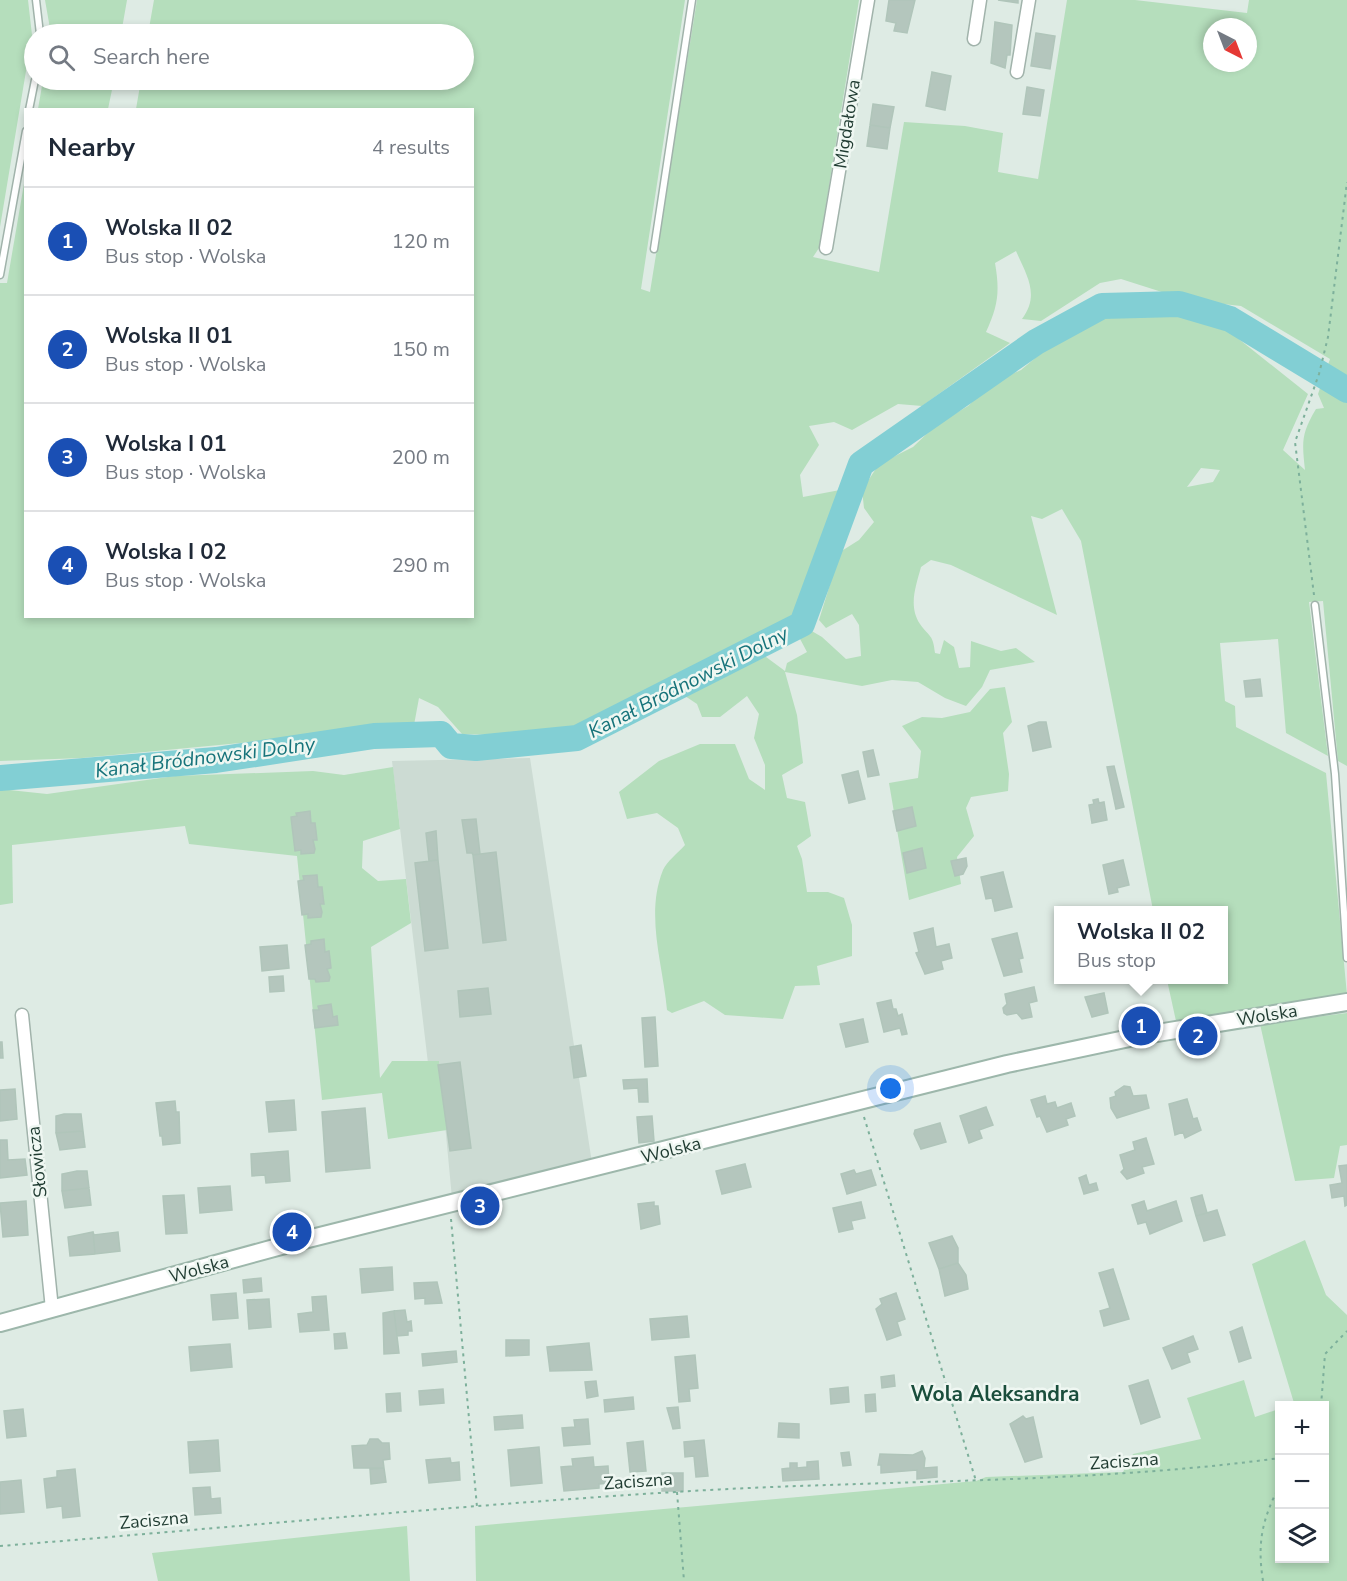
<!DOCTYPE html>
<html lang="en">
<head>
<meta charset="utf-8">
<style>
  body { margin:0; font-family:"Nunito Sans",sans-serif; background:#f2f2f3; color:#1f2937 }
  .controls { position:absolute; right:18px; bottom:18px; display:grid; overflow:hidden; border-radius:0px; box-shadow:0 3px 9px #0003 }
  .controls button { width:54px; height:54px; display:grid; place-items:center; padding:0; border:0; border-bottom:2px solid #e0e1e3; background:#fff; color:#1f2937; font:30px sans-serif }
  .compass { position:absolute; left:1203px; top:18px; width:54px; height:54px; border-radius:50%; background:#fff; box-shadow:0 3px 9px #0003; rotate:138deg }
  .you { position:absolute; left:891px; top:1089px; width:21px; height:21px; margin:-15px; border:4px solid #fff; border-radius:50%; background:#1a73e8; box-shadow:0 0 0 9px #1a73e833 }
  .badge { display:grid; place-items:center; width:39px; height:39px; border-radius:50%; background:#111827; color:#fff; font-size:20px; font-weight:700 }
  .pin { position:absolute; translate:-50% -50%; border:3px solid #fff; box-shadow:0 2px 6px #0006 }
  .popup { position:absolute; left:1054px; top:906px; width:174px; height:78px; box-sizing:border-box; display:grid; place-content:center; border-radius:0px; background:#fff; filter:drop-shadow(0 2px 4px #0005); font-size:20px; white-space:nowrap; color:#747a83 }
  .popup b { font-size:22px; color:#1f2937 }
  .popup::after { content:''; position:absolute; left:50%; top:100%; margin-left:-12px; border:12px solid transparent; border-top-color:#fff }
  .list { margin:0; padding:0; list-style:none }
  h2 { display:flex; justify-content:space-between; align-items:center; height:78px; margin:0; padding:0 24px; font-size:26px }
  h2 small { font-size:20px; font-weight:400; color:#747a83 }
  .list li { display:grid; grid-template-columns:39px 1fr auto; gap:18px; align-items:center; box-sizing:border-box; height:108px; padding:0 24px; border-top:2px solid #e0e1e3 }
  .list b { display:block; font-size:22px; white-space:nowrap }
  .list p { margin:0; font-size:20px; white-space:nowrap; color:#747a83 }
  .list em { font-size:20px; font-style:normal; color:#747a83 }
  .icon { flex:none; width:33px; height:33px; fill:none; stroke:currentColor; stroke-width:2; stroke-linecap:round; stroke-linejoin:round }
  .map { position:relative; flex:none; width:1347px; height:1581px; overflow:hidden }
  .search { position:absolute; background:#fff; box-shadow:0 3px 9px #0003; left:24px; top:24px; width:450px; height:66px; display:flex; align-items:center; gap:15px; box-sizing:border-box; padding:0 21px; border-radius:33px; color:#747a83; font-size:22px }
  .panel { position:absolute; background:#fff; box-shadow:0 3px 9px #0003; left:24px; top:108px; width:450px; height:510px; border-radius:0px }
  .map>svg:first-child { display:block }
  .built { fill:#ccdbd3 }
  .green { fill:#b5debc; fill-rule:evenodd }
  .lines { fill:none; stroke-linecap:round; stroke-linejoin:round }
  .river { stroke:#82cfd4; stroke-width:26 }
  .building { fill:#b4c6bd; stroke:#b0c5ba; stroke-width:1.5 }
  .lane-casing { stroke:#a1b3ab; stroke-width:9 }
  .street-casing { stroke:#a1b3ab; stroke-width:15 }
  .secondary-casing { stroke:#9db7ab; stroke-width:20 }
  .path { stroke:#7db09b; stroke-width:2; stroke-dasharray:3 4.5; stroke-linecap:butt }
  .lane { stroke:#fff; stroke-width:6 }
  .street { stroke:#fff; stroke-width:12 }
  .secondary { stroke:#fff; stroke-width:16 }
  .labels { text-anchor:middle; stroke-width:5; stroke-linejoin:round; paint-order:stroke }
  .street-label { font-size:18px; fill:#1f3b31; stroke:#eff7f2 }
  .water-label { font-size:20px; font-style:italic; fill:#16737a; stroke:#eff7f2 }
  .quarter-label { font-size:21px; font-weight:bold; fill:#1a4e3c; stroke:#eff7f2 }
</style>
</head>
<body>
<div class="map">
<svg width="1347" height="1581" viewBox="0 0 1347 1581">
  <rect width="100%" height="100%" fill="#deebe4"/>
  <path class="built" d="M 530,758 L 592,1163 L 452,1198 L 439,1061 L 428,1063 L 392,761 Z"/>
  <path class="green" d="M 0,0 L 28,0 L 32,35 L 0,227 Z
    M 45,0 L 127,0 L 121,34 L 51,34 Z
    M 154,0 L 685,0 L 641,289 L 650,292 L 697,0 L 859,0 L 819,248 L 813,257 L 879,272 L 904,122 L 965,126 L 1003,133 L 998,172 L 1038,179 L 1067,0 L 1135,0 L 1247,13 L 1249,0 L 1347,0 L 1347,766 L 1338,761 L 1323,601 L 1309,602 L 1328,756 L 1286,733 L 1278,639 L 1220,643 L 1225,701 L 1235,706 L 1236,727 L 1326,773 L 1347,995 L 1176,1021 L 1167,980 L 1224,980 L 1224,910 L 1153,910 L 1081,541 L 1062,509 L 1042,519 L 1031,516 L 1057,615 L 951,565 L 931,560 L 921,567 C 916,586 908,606 920,624 C 930,638 933,634 935,653 L 940,654 L 944,640 L 954,647 L 959,668 L 970,667 L 971,641 L 1001,651 L 1016,648 L 1035,662 L 990,670 L 982,687 L 966,706 L 945,698 L 918,682 L 892,680 L 862,686 L 785,672 L 797,715 L 803,763 L 782,775 L 787,798 L 805,802 L 811,836 L 797,846 L 802,859 L 807,892 L 828,892 L 844,898 L 852,925 L 852,956 L 817,966 L 820,985 L 795,986 L 783,1019 L 725,1015 L 704,1001 L 672,1013 L 667,1010 C 663,964 645,915 663,870 C 667,861 678,853 685,845 L 678,828 L 657,813 L 627,819 L 619,792 L 659,761 L 700,744 L 735,744 L 749,779 L 765,790 L 765,765 L 754,738 L 759,714 L 747,696 L 720,717 L 702,717 L 697,704 L 685,696 L 762,654 L 785,671 L 787,663 L 807,652 L 799,637 L 810,630 L 822,637 L 846,659 L 861,656 L 859,625 L 852,614 L 826,628 L 819,620 L 840,552 L 859,540 L 874,522 L 864,508 L 862,490 L 879,464 L 913,447 L 936,425 L 968,406 L 992,383 L 1021,370 L 1047,348 L 1072,310 L 1105,297 L 1128,296 L 1230,332 L 1308,394 L 1283,450 L 1305,470 C 1302,442 1301,434 1316,409 L 1324,408 L 1318,394 L 1330,359 L 1241,306 L 1187,300 L 1121,279 L 1100,283 L 1041,321 L 1022,319 C 1040,295 1027,276 1016,251 L 995,263 C 1000,292 998,306 986,332 L 1010,343 L 922,406 L 898,404 L 852,430 L 834,422 L 809,426 L 819,445 L 800,475 L 803,497 L 840,490 L 795,617 L 578,729 L 522,736 L 462,734 L 438,707 L 419,698 L 414,725 L 348,728 L 294,738 L 82,758 L 0,761 L 0,283 L 7,283 L 25,178 L 26,616 L 472,616 L 472,110 L 136,109 L 141,80 L 464,80 L 464,34 L 148,34 ZM 1212,27 L 1248,27 L 1248,63 L 1212,63 ZM 1201,468 L 1220,470 L 1213,482 L 1187,487 Z
    M 43,80 L 114,80 L 108,109 L 38,109 Z
    M 1005,687 L 1012,722 L 1003,733 L 1009,774 L 1008,791 L 971,797 L 966,808 L 974,836 L 957,857 L 961,884 L 909,900 L 889,783 L 918,778 L 921,751 L 902,726 L 922,717 L 942,718 L 970,712 L 990,689 Z
    M 393,767 L 400,829 L 363,841 L 362,868 L 378,881 L 406,879 L 411,923 L 371,947 L 380,1078 L 392,1061 L 439,1061 L 447,1130 L 388,1139 L 382,1093 L 322,1100 L 297,856 L 189,844 L 185,826 L 12,845 L 13,903 L 0,905 L 0,789 L 47,794 L 175,776 L 313,771 L 344,775 Z
    M 1347,1013 L 1347,1145 L 1340,1146 L 1334,1178 L 1295,1181 L 1260,1024 Z
    M 1305,1240 L 1326,1295 L 1347,1315 L 1347,1581 L 476,1581 L 475,1526 L 976,1481 L 986,1477 L 1123,1472 L 1133,1454 L 1201,1439 L 1187,1398 L 1244,1380 L 1255,1417 L 1279,1409 L 1280,1558 L 1324,1558 L 1324,1406 L 1288,1405 L 1294,1403 L 1252,1264 Z
    M 407,1526 L 410,1581 L 158,1581 L 152,1553 Z"/>
  <g class="lines">
    <path class="river" d="M 0,778 L 216,760 L 374,736 L 441,734 L 451,746 L 476,748 L 577,738 L 802,624 L 861,464 L 1036,342 L 1102,306 L 1179,304 L 1230,319 L 1347,390"/>
  </g>
  <path class="building" d="M 889,0 L 915,0 L 907,33 L 894,31 L 896,23 L 886,21 Z
    M 998,0 L 1018,0 L 1018,3 Z
    M 995,22 L 1012,25 L 1010,55 L 1007,55 L 1005,68 L 991,63 Z
    M 1036,33 L 1055,36 L 1050,69 L 1031,66 Z
    M 932,72 L 951,76 L 945,110 L 926,106 Z
    M 1027,87 L 1044,90 L 1040,116 L 1023,114 Z
    M 873,104 L 894,107 L 890,128 L 870,125 Z
    M 870,125 L 890,128 L 887,149 L 867,146 Z
    M 1260,679 L 1262,696 L 1246,697 L 1244,681 Z
    M 1039,722 L 1046,722 L 1051,747 L 1033,751 L 1028,726 Z
    M 873,750 L 879,775 L 868,777 L 863,752 Z
    M 1114,766 L 1124,807 L 1116,809 L 1107,767 Z
    M 858,771 L 865,799 L 849,803 L 842,775 Z
    M 1098,799 L 1099,803 L 1104,802 L 1107,820 L 1092,823 L 1089,805 L 1094,804 L 1093,800 Z
    M 912,807 L 916,826 L 897,831 L 893,811 Z
    M 310,811 L 311,823 L 315,823 L 316,831 L 317,840 L 313,840 L 315,849 L 314,853 L 301,854 L 301,850 L 295,851 L 291,817 L 297,816 L 296,813 Z
    M 476,819 L 480,854 L 473,855 L 472,853 L 467,853 L 462,820 Z
    M 436,831 L 438,860 L 429,861 L 426,833 Z
    M 922,848 L 926,868 L 907,873 L 903,853 Z
    M 496,852 L 506,940 L 483,943 L 473,855 Z
    M 966,858 L 967,866 L 963,874 L 955,876 L 951,861 Z
    M 438,860 L 448,948 L 425,951 L 415,863 Z
    M 1123,860 L 1129,885 L 1117,888 L 1118,892 L 1109,894 L 1103,865 Z
    M 1003,872 L 1012,907 L 995,911 L 992,898 L 986,899 L 981,877 Z
    M 317,875 L 318,887 L 322,887 L 323,896 L 324,904 L 320,904 L 322,912 L 321,917 L 308,918 L 308,914 L 302,915 L 298,881 L 304,880 L 303,876 Z
    M 933,928 L 936,947 L 949,944 L 952,958 L 941,961 L 943,969 L 925,974 L 916,953 L 919,952 L 914,933 Z
    M 1017,933 L 1023,958 L 1019,959 L 1022,972 L 1004,976 L 992,939 Z
    M 324,939 L 325,952 L 329,951 L 330,959 L 331,968 L 327,969 L 330,977 L 329,981 L 316,982 L 315,979 L 309,979 L 305,945 L 311,944 L 311,941 Z
    M 287,945 L 289,968 L 262,971 L 260,947 Z
    M 283,976 L 284,991 L 270,992 L 269,977 Z
    M 1034,987 L 1037,1001 L 1029,1003 L 1032,1017 L 1022,1019 L 1017,1013 L 1007,1015 L 1004,1013 L 1003,1008 L 1007,1004 L 1005,994 Z
    M 488,988 L 491,1014 L 460,1017 L 458,991 Z
    M 1104,993 L 1108,1013 L 1092,1017 L 1085,997 Z
    M 891,1000 L 893,1009 L 896,1009 L 898,1016 L 902,1014 L 907,1034 L 902,1035 L 900,1028 L 884,1032 L 877,1003 Z
    M 331,1004 L 333,1017 L 337,1016 L 338,1025 L 315,1028 L 313,1010 L 319,1010 L 318,1006 Z
    M 655,1017 L 658,1066 L 645,1067 L 642,1018 Z
    M 863,1019 L 868,1042 L 846,1047 L 840,1024 Z
    M 0,1042 L 2,1042 L 3,1058 L 0,1058 Z
    M 581,1045 L 586,1076 L 574,1078 L 570,1047 Z
    M 460,1062 L 471,1148 L 450,1151 L 438,1065 Z
    M 647,1079 L 648,1102 L 639,1102 L 638,1088 L 624,1089 L 623,1080 Z
    M 1124,1086 L 1130,1087 L 1133,1096 L 1146,1095 L 1149,1108 L 1117,1118 L 1111,1108 L 1110,1098 L 1116,1096 L 1115,1092 Z
    M 15,1089 L 17,1119 L 0,1121 L 0,1090 Z
    M 1045,1096 L 1047,1104 L 1055,1102 L 1057,1108 L 1071,1103 L 1075,1116 L 1066,1119 L 1068,1125 L 1047,1132 L 1040,1116 L 1037,1117 L 1031,1100 Z
    M 1187,1099 L 1193,1119 L 1197,1118 L 1201,1130 L 1185,1138 L 1183,1132 L 1175,1135 L 1169,1104 Z
    M 294,1100 L 296,1130 L 269,1132 L 266,1102 Z
    M 175,1101 L 176,1112 L 179,1112 L 180,1143 L 163,1145 L 162,1136 L 160,1136 L 156,1103 Z
    M 986,1107 L 993,1125 L 979,1130 L 982,1138 L 969,1143 L 960,1116 Z
    M 365,1108 L 370,1168 L 326,1172 L 322,1112 Z
    M 64,1114 L 81,1114 L 83,1131 L 56,1133 L 56,1116 Z
    M 652,1116 L 654,1141 L 639,1143 L 637,1117 Z
    M 940,1123 L 946,1142 L 921,1149 L 914,1134 L 915,1130 Z
    M 83,1131 L 85,1147 L 60,1150 L 56,1133 Z
    M 1146,1138 L 1154,1164 L 1142,1167 L 1144,1173 L 1127,1179 L 1121,1172 L 1124,1169 L 1120,1155 L 1135,1150 L 1133,1142 Z
    M 0,1140 L 7,1140 L 8,1160 L 25,1159 L 27,1175 L 0,1178 Z
    M 288,1151 L 290,1181 L 266,1183 L 265,1175 L 252,1176 L 251,1154 Z
    M 745,1164 L 751,1187 L 722,1194 L 716,1171 Z
    M 1347,1165 L 1347,1205 L 1345,1206 L 1344,1196 L 1332,1198 L 1330,1185 L 1342,1183 L 1339,1166 Z
    M 854,1170 L 856,1174 L 871,1170 L 876,1185 L 847,1194 L 841,1174 Z
    M 77,1171 L 87,1171 L 89,1188 L 62,1191 L 62,1174 Z
    M 1086,1175 L 1089,1185 L 1096,1183 L 1098,1190 L 1084,1194 L 1079,1178 Z
    M 230,1186 L 232,1210 L 200,1213 L 198,1188 Z
    M 89,1188 L 91,1205 L 65,1208 L 62,1191 Z
    M 184,1195 L 187,1233 L 166,1234 L 163,1196 Z
    M 1202,1195 L 1207,1213 L 1196,1216 L 1191,1198 Z
    M 26,1201 L 28,1235 L 3,1237 L 0,1203 Z
    M 1144,1201 L 1147,1211 L 1176,1201 L 1182,1221 L 1150,1234 L 1146,1222 L 1138,1224 L 1132,1205 Z
    M 654,1202 L 654,1206 L 658,1206 L 660,1224 L 641,1229 L 638,1204 Z
    M 861,1202 L 865,1218 L 851,1221 L 853,1229 L 839,1232 L 833,1208 Z
    M 1217,1210 L 1225,1235 L 1204,1241 L 1196,1216 Z
    M 93,1232 L 95,1254 L 70,1256 L 68,1237 Z
    M 93,1232 L 94,1235 L 118,1232 L 120,1251 L 95,1254 Z
    M 952,1236 L 958,1248 L 958,1263 L 939,1269 L 929,1243 Z
    M 958,1263 L 966,1275 L 968,1289 L 945,1296 L 939,1269 Z
    M 392,1267 L 393,1290 L 362,1293 L 360,1269 Z
    M 1113,1269 L 1129,1319 L 1104,1326 L 1100,1311 L 1110,1308 L 1099,1273 Z
    M 261,1278 L 262,1291 L 244,1293 L 243,1280 Z
    M 437,1282 L 442,1303 L 425,1304 L 425,1298 L 415,1299 L 414,1283 Z
    M 236,1293 L 238,1318 L 213,1320 L 211,1295 Z
    M 896,1293 L 905,1319 L 897,1322 L 901,1335 L 887,1340 L 876,1309 L 882,1304 L 880,1299 Z
    M 326,1296 L 329,1330 L 300,1332 L 298,1314 L 313,1312 L 312,1297 Z
    M 269,1299 L 271,1327 L 249,1329 L 247,1300 Z
    M 405,1310 L 407,1322 L 411,1321 L 412,1331 L 408,1331 L 408,1335 L 397,1336 L 394,1311 Z
    M 394,1311 L 399,1353 L 384,1354 L 383,1313 Z
    M 687,1316 L 689,1337 L 652,1340 L 650,1319 Z
    M 1242,1327 L 1251,1358 L 1239,1362 L 1230,1332 Z
    M 345,1333 L 347,1348 L 335,1349 L 334,1334 Z
    M 1193,1336 L 1198,1349 L 1187,1353 L 1190,1362 L 1172,1369 L 1163,1348 Z
    M 506,1340 L 529,1340 L 529,1355 L 506,1356 Z
    M 589,1343 L 592,1370 L 550,1371 L 547,1347 Z
    M 230,1344 L 232,1367 L 191,1371 L 189,1347 Z
    M 456,1351 L 457,1362 L 423,1366 L 422,1354 Z
    M 695,1355 L 698,1388 L 689,1389 L 690,1401 L 679,1402 L 675,1357 Z
    M 894,1375 L 895,1386 L 882,1388 L 881,1377 Z
    M 1148,1380 L 1160,1417 L 1141,1424 L 1129,1386 Z
    M 596,1381 L 598,1396 L 587,1398 L 585,1382 Z
    M 848,1387 L 849,1402 L 831,1404 L 830,1389 Z
    M 443,1389 L 444,1403 L 420,1405 L 419,1391 Z
    M 400,1393 L 401,1411 L 387,1412 L 386,1394 Z
    M 875,1394 L 876,1411 L 866,1412 L 865,1395 Z
    M 633,1397 L 634,1409 L 605,1412 L 604,1400 Z
    M 678,1407 L 680,1428 L 673,1429 L 667,1408 Z
    M 23,1409 L 26,1436 L 7,1438 L 4,1411 Z
    M 522,1415 L 523,1428 L 495,1430 L 494,1417 Z
    M 1023,1416 L 1026,1419 L 1033,1417 L 1042,1457 L 1025,1462 L 1010,1424 Z
    M 588,1419 L 590,1444 L 564,1446 L 562,1428 L 575,1427 L 574,1420 Z
    M 779,1423 L 799,1424 L 799,1438 L 778,1437 Z
    M 370,1439 L 378,1439 L 382,1443 L 389,1443 L 390,1459 L 383,1460 L 384,1468 L 354,1468 L 352,1446 L 367,1445 Z
    M 218,1440 L 220,1471 L 190,1473 L 188,1442 Z
    M 704,1440 L 708,1476 L 696,1477 L 694,1456 L 685,1457 L 684,1442 Z
    M 643,1441 L 646,1471 L 630,1472 L 627,1443 Z
    M 539,1447 L 542,1483 L 511,1486 L 508,1450 Z
    M 922,1451 L 925,1458 L 924,1468 L 937,1467 L 937,1477 L 917,1479 L 917,1470 L 881,1473 L 881,1465 L 878,1465 L 880,1454 L 913,1455 Z
    M 849,1452 L 851,1465 L 843,1466 L 841,1453 Z
    M 593,1457 L 594,1467 L 608,1466 L 609,1483 L 599,1484 L 599,1488 L 564,1491 L 561,1467 L 573,1466 L 572,1459 Z
    M 450,1458 L 451,1463 L 459,1462 L 460,1480 L 429,1483 L 426,1460 Z
    M 818,1461 L 819,1479 L 783,1481 L 782,1469 L 790,1468 L 790,1463 L 797,1463 L 797,1468 L 807,1467 L 807,1462 Z
    M 384,1468 L 386,1482 L 371,1484 L 370,1469 Z
    M 75,1469 L 80,1516 L 63,1518 L 62,1506 L 47,1508 L 44,1479 L 57,1477 L 57,1471 Z
    M 662,1473 L 683,1473 L 683,1491 L 662,1491 Z
    M 21,1480 L 24,1512 L 0,1514 L 0,1482 Z
    M 210,1487 L 211,1499 L 220,1498 L 221,1513 L 195,1515 L 193,1488 Z"/>
  <g class="lines">
    <defs>
      <path id="lane" d="M 36,0 L 40,34
        M 29,110 L 35,80
        M 654,249 L 692,0
        M 0,275 L 26,131
        M 1315,605 L 1335,774 L 1347,958"/>
      <path id="street" d="M 974,39 L 980,0
        M 1017,72 L 1029,0
        M 826,248 L 868,0
        M 22,1015 L 52,1309"/>
      <path id="secondary" d="M 0,1323 L 296,1242 L 1007,1064 L 1139,1036 L 1347,1002"/>
    </defs>
    <use href="#lane" class="lane-casing"/>
    <use href="#street" class="street-casing"/>
    <use href="#secondary" class="secondary-casing"/>
    <path class="path" d="M 1314,595 L 1295,442 L 1319,374 L 1328,337 L 1347,182
      M 864,1117 L 976,1481
      M 451,1219 L 477,1507
      M 1321,1406 L 1325,1354 L 1347,1331
      M 677,1492 L 684,1581
      M 0,1546 C 225,1528 450,1506 675,1492 C 877,1479 1079,1485 1280,1458
      M 1263,1581 C 1257,1543 1262,1519 1280,1485"/>
    <use href="#lane" class="lane"/>
    <use href="#street" class="street"/>
    <use href="#secondary" class="secondary"/>
  </g>
  <g class="labels">
    <g class="street-label">
      <text transform="translate(847 124) rotate(-81)" y="6">Migdałowa</text>
      <text transform="translate(1267 1015) rotate(-9)" y="6">Wolska</text>
      <text transform="translate(671 1150) rotate(-14)" y="6">Wolska</text>
      <text transform="translate(37 1162) rotate(-96)" y="6">Słowicza</text>
      <text transform="translate(199 1269) rotate(-15)" y="6">Wolska</text>
      <text transform="translate(1124 1461) rotate(-4)" y="6">Zaciszna</text>
      <text transform="translate(638 1481) rotate(-4)" y="6">Zaciszna</text>
      <text transform="translate(154 1520) rotate(-5)" y="6">Zaciszna</text>
    </g>
    <g class="water-label">
      <text transform="translate(688 682) rotate(-27)" y="7">Kanał Bródnowski Dolny</text>
      <text transform="translate(205 757) rotate(-7)" y="7">Kanał Bródnowski Dolny</text>
    </g>
    <g class="quarter-label">
      <text x="995" y="1401">Wola Aleksandra</text>
    </g>
  </g>
</svg>
<div class="controls">
<button>+</button>
<button>−</button>
<button><svg class="icon" aria-label="layers" viewBox="0 0 24 24"><path d="M12 4l9 5-9 5-9-5zM3 14l9 5 9-5"/></svg></button>
</div>
<svg class="compass" viewBox="-18 -18 36 36"><path d="M0-13l5 13h-10z" fill="#e53935"/><path d="M0 13l5-13h-10z" fill="#747a83"/></svg>
<div class="you"></div>
<div class="pin badge" style="left:1141px;top:1026px;background:#1a4fb4">1</div>
<div class="popup"><b>Wolska II 02</b>Bus stop</div>
<div class="pin badge" style="left:1198px;top:1036px;background:#1a4fb4">2</div>
<div class="pin badge" style="left:480px;top:1206px;background:#1a4fb4">3</div>
<div class="pin badge" style="left:292px;top:1232px;background:#1a4fb4">4</div>
<div class="search"><svg class="icon" aria-label="search" viewBox="0 0 24 24"><circle cx="10" cy="10" r="6"/><path d="M15 15l6 6"/></svg>Search here</div>
<section class="panel">
<h2>Nearby<small>4 results</small></h2>
<ul class="list">
<li><span class="badge" style="background:#1a4fb4">1</span><div><b>Wolska II 02</b><p>Bus stop · Wolska</p></div><em>120 m</em></li>
<li><span class="badge" style="background:#1a4fb4">2</span><div><b>Wolska II 01</b><p>Bus stop · Wolska</p></div><em>150 m</em></li>
<li><span class="badge" style="background:#1a4fb4">3</span><div><b>Wolska I 01</b><p>Bus stop · Wolska</p></div><em>200 m</em></li>
<li><span class="badge" style="background:#1a4fb4">4</span><div><b>Wolska I 02</b><p>Bus stop · Wolska</p></div><em>290 m</em></li>
</ul>
</section>
</div>
</body>
</html>
